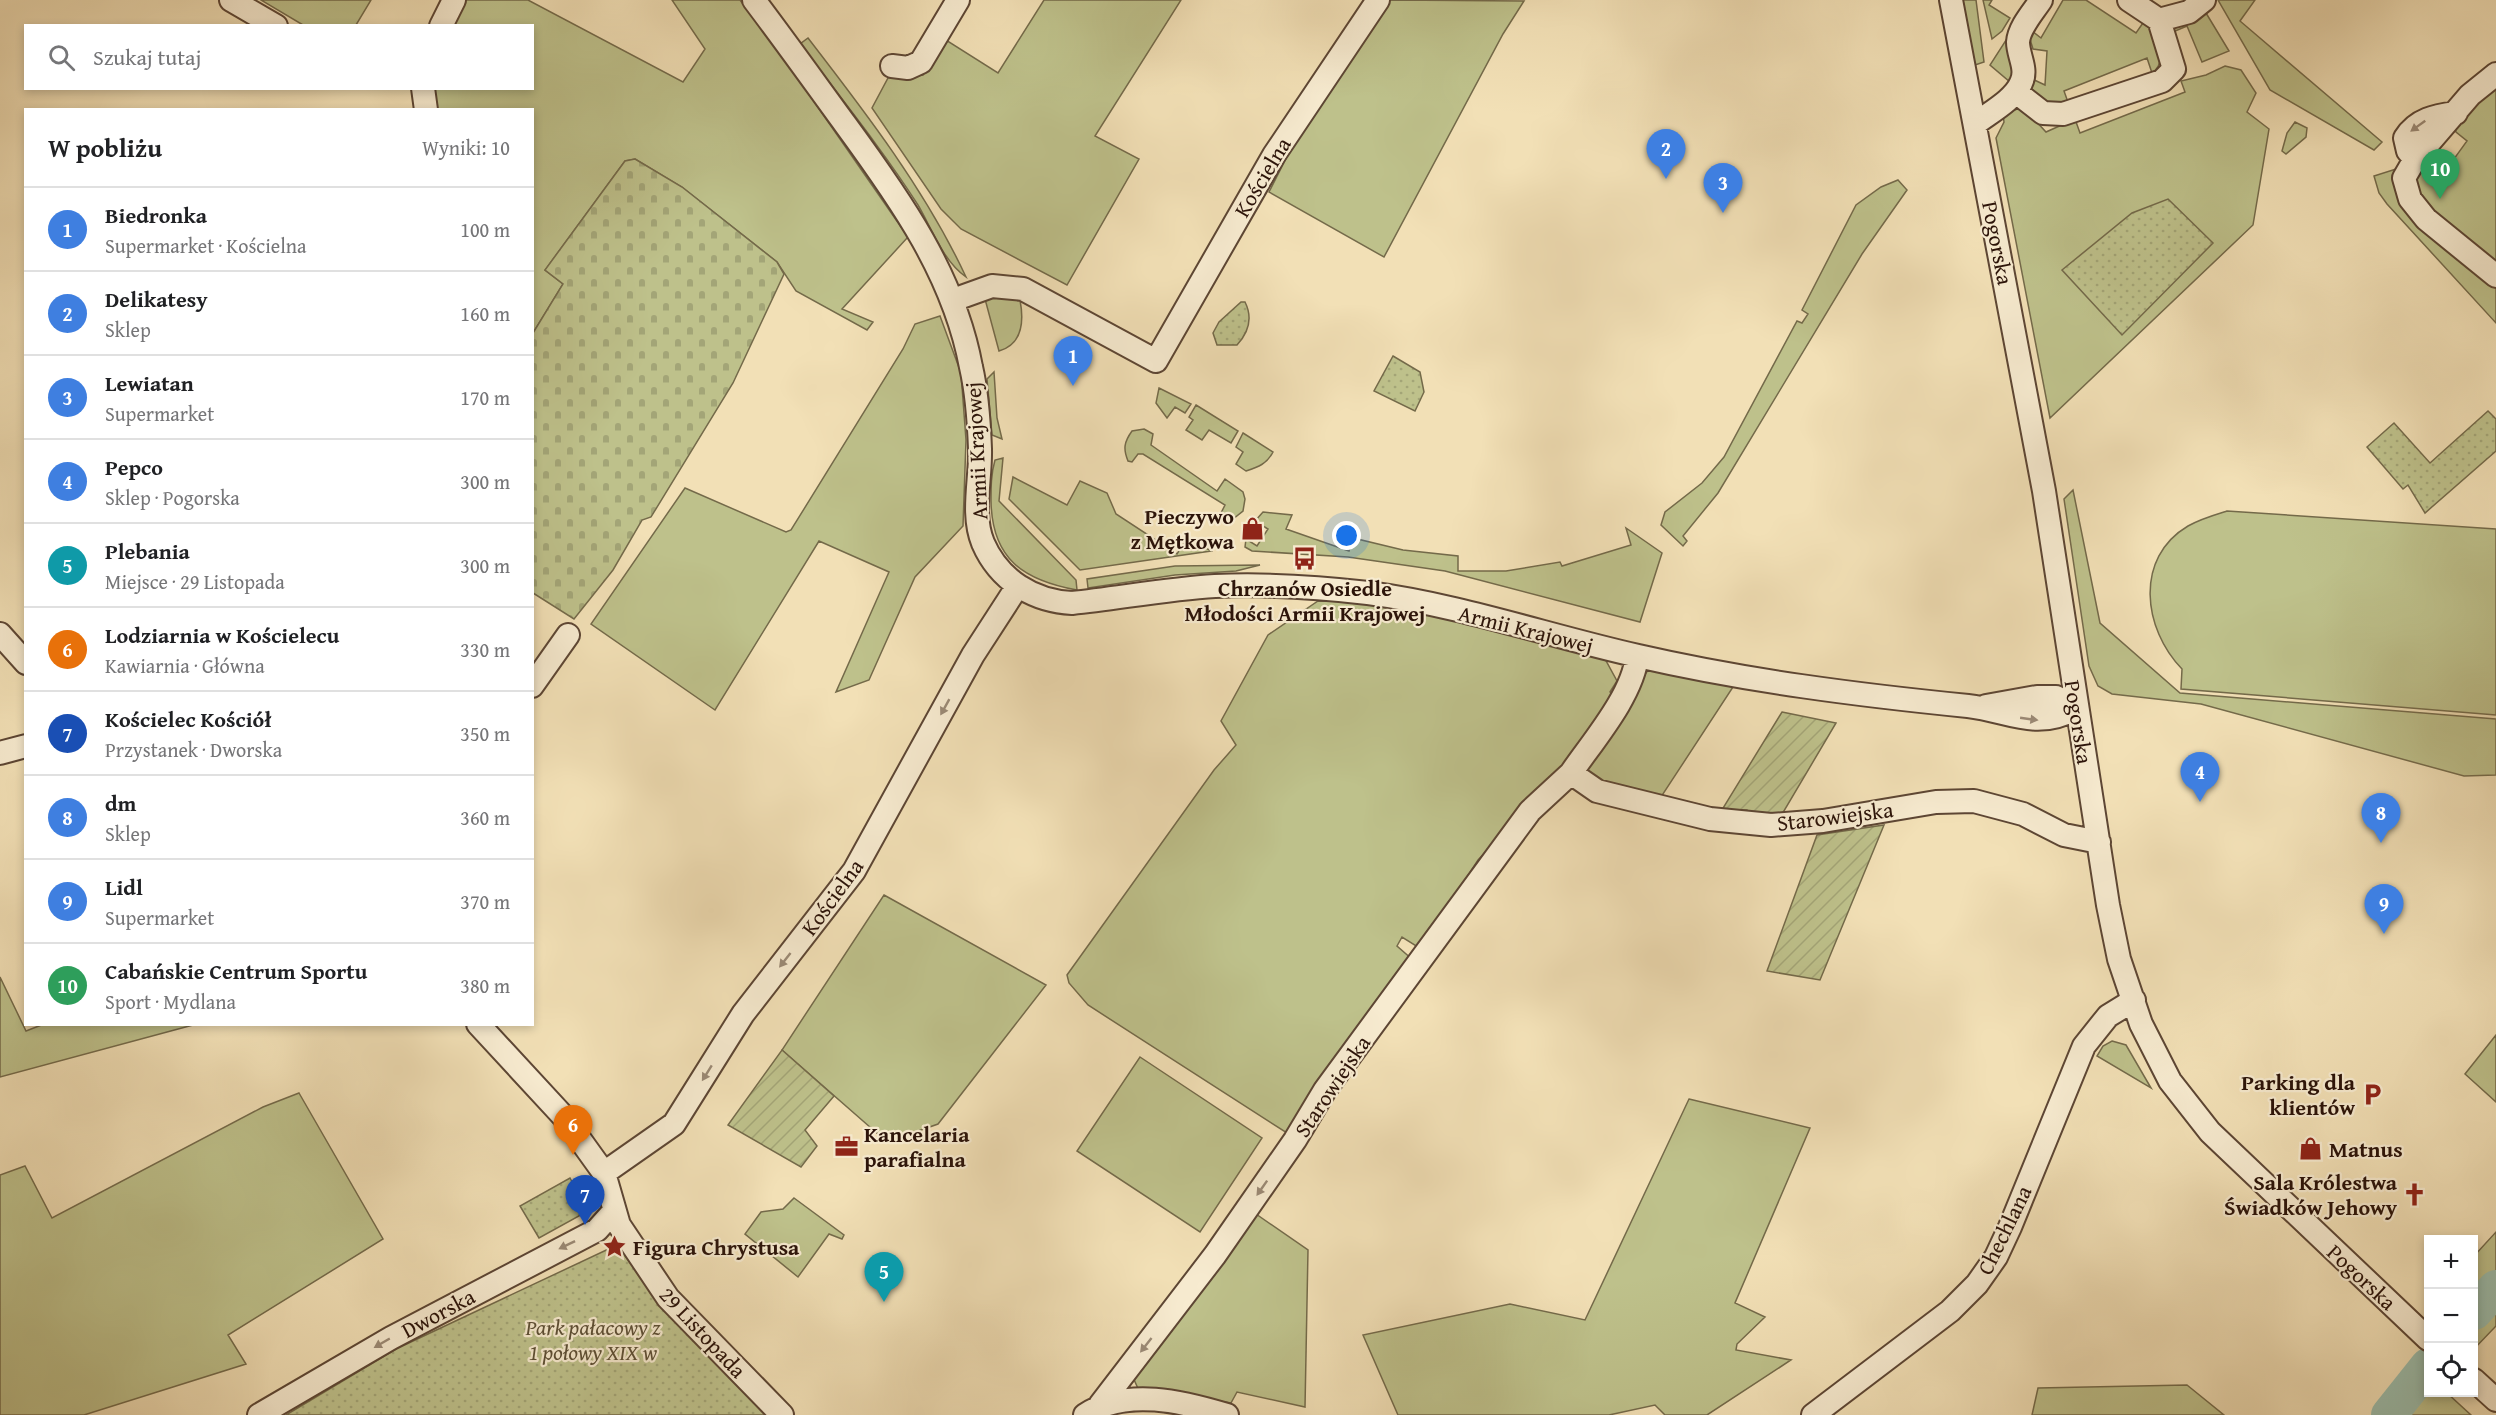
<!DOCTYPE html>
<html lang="pl">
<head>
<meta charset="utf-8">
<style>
  body { margin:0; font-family:"Gentium Book Plus",serif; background:#f6f6f6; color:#202124 }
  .controls { position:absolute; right:18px; bottom:18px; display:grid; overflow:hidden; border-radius:0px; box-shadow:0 3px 9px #0003 }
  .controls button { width:54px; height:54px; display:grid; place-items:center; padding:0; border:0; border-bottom:2px solid #e0e0e0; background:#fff; color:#202124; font:30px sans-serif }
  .you { position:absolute; left:1347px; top:536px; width:21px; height:21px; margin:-15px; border:4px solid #fff; border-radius:50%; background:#1a73e8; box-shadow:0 0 0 9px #1a73e833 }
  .badge { display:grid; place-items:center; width:39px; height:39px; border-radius:50%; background:#0b8043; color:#fff; font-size:20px; font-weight:700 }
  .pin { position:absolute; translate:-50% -50px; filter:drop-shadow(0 2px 3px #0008) }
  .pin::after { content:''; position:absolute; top:32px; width:21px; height:18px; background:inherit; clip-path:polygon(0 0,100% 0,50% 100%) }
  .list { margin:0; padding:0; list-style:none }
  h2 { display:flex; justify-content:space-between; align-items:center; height:78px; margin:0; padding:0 24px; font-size:26px }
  h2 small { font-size:20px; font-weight:400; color:#757577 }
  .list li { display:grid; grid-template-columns:39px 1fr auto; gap:18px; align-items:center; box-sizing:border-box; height:84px; padding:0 24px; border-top:2px solid #e0e0e0 }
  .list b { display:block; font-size:22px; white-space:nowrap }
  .list p { margin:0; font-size:20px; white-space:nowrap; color:#757577 }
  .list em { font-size:20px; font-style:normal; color:#757577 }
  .icon { flex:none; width:33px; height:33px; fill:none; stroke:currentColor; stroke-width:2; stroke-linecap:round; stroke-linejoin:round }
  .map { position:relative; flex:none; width:2496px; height:1415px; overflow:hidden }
  .search { position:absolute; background:#fff; box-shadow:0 3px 9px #0003; left:24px; top:24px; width:510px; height:66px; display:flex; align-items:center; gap:15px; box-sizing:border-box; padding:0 21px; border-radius:0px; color:#757577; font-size:22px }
  .panel { position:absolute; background:#fff; box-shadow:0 3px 9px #0003; left:24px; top:108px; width:510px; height:918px; border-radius:0px }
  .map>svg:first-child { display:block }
  .grass { fill:#bec18b; stroke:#746a4a; stroke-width:1.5 }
  .cemetery { fill:url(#cemetery-stones); stroke:#746a4a; stroke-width:1.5 }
  .park { fill:url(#park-dots); stroke:#746a4a; stroke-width:1.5 }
  .garden { fill:url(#garden-furrows); stroke:#746a4a; stroke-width:1.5 }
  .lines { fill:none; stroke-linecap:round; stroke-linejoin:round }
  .river { stroke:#9bbdac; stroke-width:36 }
  .minor-casing { stroke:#5d4634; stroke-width:26 }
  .minor { stroke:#f7ebd0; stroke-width:22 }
  .oneway { fill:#9b8a76 }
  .labels { text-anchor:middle; stroke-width:4.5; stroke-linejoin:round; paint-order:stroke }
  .street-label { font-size:22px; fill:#2b1309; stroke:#f7ebd0 }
  .poi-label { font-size:22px; font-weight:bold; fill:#2b1309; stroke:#f7ebd0; text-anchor:end }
  .park-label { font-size:22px; font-style:italic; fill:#5e5036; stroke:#f7ebd0 }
</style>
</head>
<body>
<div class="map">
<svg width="2496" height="1415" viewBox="0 0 2496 1415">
  <defs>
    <pattern id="cemetery-stones" width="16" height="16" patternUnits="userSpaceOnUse" patternTransform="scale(1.5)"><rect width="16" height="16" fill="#bec18b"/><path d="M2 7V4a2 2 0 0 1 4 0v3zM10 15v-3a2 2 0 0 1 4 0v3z" fill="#a3a577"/></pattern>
    <pattern id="park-dots" width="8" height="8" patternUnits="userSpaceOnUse" patternTransform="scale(1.5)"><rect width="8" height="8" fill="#bec18b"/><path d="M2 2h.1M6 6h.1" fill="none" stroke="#a3a577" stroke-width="1.8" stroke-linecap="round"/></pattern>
    <pattern id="garden-furrows" width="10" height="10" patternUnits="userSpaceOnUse" patternTransform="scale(1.5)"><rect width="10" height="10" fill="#bec18b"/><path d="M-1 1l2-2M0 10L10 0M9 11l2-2" fill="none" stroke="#a3a577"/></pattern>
  </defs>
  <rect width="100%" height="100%" fill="#f2e0b6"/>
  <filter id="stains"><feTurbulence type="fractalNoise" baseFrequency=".00333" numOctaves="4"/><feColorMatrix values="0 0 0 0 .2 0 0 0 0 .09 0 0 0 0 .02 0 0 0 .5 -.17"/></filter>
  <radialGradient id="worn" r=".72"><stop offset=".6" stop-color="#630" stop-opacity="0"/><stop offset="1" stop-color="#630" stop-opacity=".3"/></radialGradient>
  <path class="grass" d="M 261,0 L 371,0 L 356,25 L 303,25 Z
    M 464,0 L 528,0 L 683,82 L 705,49 L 672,0 L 740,0 L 788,64 L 908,237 L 842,309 L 873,322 L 867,330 L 796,291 L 777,262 L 682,187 L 635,159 L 625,161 L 545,270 L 563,284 L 533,333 L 532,110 L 434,109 L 431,89 L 532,88 L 532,26 L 450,25 Z
    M 1044,0 L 1181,0 L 1095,136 L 1139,159 L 1067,285 L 961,229 L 941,209 L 872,108 L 888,78 L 923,75 L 946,40 L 998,73 Z
    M 1390,0 L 1524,1 L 1503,34 L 1384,257 L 1269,192 L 1302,127 Z
    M 1960,0 L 1976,0 L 1984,62 L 1972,66 Z
    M 1983,0 L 1992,0 L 1989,5 L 2010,18 L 2002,31 L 1992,39 Z
    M 2063,0 L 2086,0 L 2136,33 L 2145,20 C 2152,35 2171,60 2152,73 L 2147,58 L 2064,91 L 2069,105 L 2059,107 L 2043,100 L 2029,87 L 2030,78 L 2045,85 L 2047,51 L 2033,49 L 2029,36 L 2032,31 L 2041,38 Z
    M 2218,0 L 2255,0 L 2240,21 L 2382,142 L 2374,150 L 2270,90 Z
    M 2206,13 L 2229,51 L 2202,62 L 2187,26 L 2173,32 L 2172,27 Z
    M 2008,37 L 2016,67 L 2010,82 L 1990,65 Z
    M 808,38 C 866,113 926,191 966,277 C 943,261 932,229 918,205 C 882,149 840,97 800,44 Z
    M 2225,66 L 2241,70 L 2256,93 L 2247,112 L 2269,129 L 2253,225 L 2050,418 L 1996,138 L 2004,122 L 2003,114 L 2023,107 L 2046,132 L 2075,119 L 2080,133 L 2185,92 L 2181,81 L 2206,75 Z
    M 2496,81 L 2496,323 L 2387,204 L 2379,193 L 2374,176 L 2421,161 L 2441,177 L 2467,141 L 2456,132 L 2454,125 Z
    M 2295,122 L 2307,128 L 2306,137 L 2286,154 L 2282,151 L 2287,133 Z
    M 1898,180 L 1907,190 L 1862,254 L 1718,493 L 1683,536 L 1687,541 L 1683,546 L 1661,525 L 1665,512 L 1702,483 L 1724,457 L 1797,321 L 1802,323 L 1808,314 L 1802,310 L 1856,205 L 1881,187 Z
    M 999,295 L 1020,300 C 1024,321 1023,344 999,351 L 985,299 Z
    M 940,316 L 961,373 L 966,440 L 963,526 L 915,577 L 869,680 L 836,692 L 889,572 L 819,541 L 715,710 L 591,624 L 685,488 L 786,532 L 791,530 L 903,349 L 915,324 Z
    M 994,372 L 997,418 L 1002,439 L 992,435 L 987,379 Z
    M 1159,388 L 1191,404 L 1185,413 L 1175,407 L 1167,418 L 1156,403 Z
    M 1196,405 L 1238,431 L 1231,443 L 1209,430 L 1202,440 L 1186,430 L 1193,420 L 1189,417 Z
    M 1144,429 L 1153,434 L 1151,445 L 1217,491 L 1225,479 L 1243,492 L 1245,499 L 1243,511 L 1233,519 L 1219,517 L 1225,505 L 1143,454 L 1138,454 L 1132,462 L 1128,461 C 1123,449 1124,442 1132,431 Z
    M 1243,433 L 1273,452 C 1267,464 1258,467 1246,471 L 1236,464 L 1243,452 L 1236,447 Z
    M 1003,458 L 999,501 L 1076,580 L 1077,590 C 1023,580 992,559 991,501 C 991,487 991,474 995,460 Z
    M 1013,477 L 1067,505 L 1080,481 L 1107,493 L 1116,514 L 1177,554 L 1188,537 L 1211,551 L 1080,570 L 1009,499 Z
    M 2073,490 L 2100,623 L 2180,693 L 2496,719 L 2496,775 L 2464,776 L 2201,704 L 2112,694 L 2098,686 L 2089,666 L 2064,499 Z
    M 2227,511 L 2496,529 L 2496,715 L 2181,689 L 2182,669 C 2143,629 2134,558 2188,526 C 2200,519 2214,515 2227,511 Z
    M 1263,512 L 1292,515 L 1286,529 L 1349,551 L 1353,538 L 1403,550 L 1458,556 L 1458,571 L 1506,571 L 1560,562 L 1562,566 L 1631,545 L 1626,528 L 1662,553 L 1640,622 L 1445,571 L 1348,557 L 1252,551 L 1245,547 L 1246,539 L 1257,546 L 1268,529 L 1255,521 Z
    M 1260,565 L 1236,571 L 1175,575 L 1088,588 L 1087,579 L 1175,566 Z
    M 1318,601 L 1393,602 L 1605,659 L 1617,681 L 1610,692 L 1613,695 L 1561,773 L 1478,860 L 1421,949 L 1402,937 L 1397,946 L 1413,960 L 1287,1133 L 1088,1005 L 1069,983 L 1067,975 L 1214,770 L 1236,745 L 1221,721 L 1268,635 Z
    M 1648,670 L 1733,687 L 1661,797 L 1605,785 L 1589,777 L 1585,765 Z
    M 884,895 L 1046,985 L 938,1124 L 887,1142 L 782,1050 Z
    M 0,977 L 26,1031 L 44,1024 L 193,1025 L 0,1077 Z
    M 2496,1035 L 2496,1102 L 2465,1074 Z
    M 2112,1041 L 2126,1045 L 2151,1088 L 2097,1056 L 2103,1046 Z
    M 1140,1057 L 1262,1138 L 1200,1232 L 1077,1151 Z
    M 299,1093 L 383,1239 L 228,1335 L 246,1364 L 84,1415 L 0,1415 L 0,1175 L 25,1166 L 52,1218 L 263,1107 Z
    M 1689,1099 L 1810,1128 L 1735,1303 L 1765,1317 L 1737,1344 L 1736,1350 L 1791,1360 L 1707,1415 L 1665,1415 L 1655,1405 L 1609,1415 L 1398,1415 L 1363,1335 L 1510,1304 L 1585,1320 Z
    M 794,1198 L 844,1235 L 842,1239 L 829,1234 L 798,1277 L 745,1234 L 761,1212 L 783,1209 Z
    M 1256,1214 L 1308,1250 L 1305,1407 L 1237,1392 L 1231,1403 L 1170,1393 L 1140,1393 L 1132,1375 Z
    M 2496,1232 L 2496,1271 L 2474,1295 L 2474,1256 Z
    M 2496,1298 L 2496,1326 L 2474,1349 L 2474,1325 Z
    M 2428,1375 L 2428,1392 L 2447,1393 L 2471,1415 L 2396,1415 Z
    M 2187,1385 L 2224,1415 L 2032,1415 L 2038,1388 Z"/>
  <path class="cemetery" d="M 635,159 L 682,187 L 777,262 L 784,274 L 733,383 L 651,517 L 642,520 L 613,570 L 574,619 L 533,593 L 533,333 L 563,284 L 545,270 L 625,161 Z"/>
  <path class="park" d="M 2168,199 L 2213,243 L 2122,335 L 2062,270 L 2132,213 Z
    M 1241,302 L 1245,302 C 1253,318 1248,333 1237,345 L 1217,345 L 1213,333 L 1219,322 Z
    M 1393,356 L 1420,372 L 1424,392 L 1415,411 L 1374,391 Z
    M 2488,411 L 2496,419 L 2496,451 L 2425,513 L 2408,485 L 2403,489 L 2367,447 L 2394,423 L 2430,463 Z
    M 570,1178 L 588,1211 L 539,1238 L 520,1206 Z
    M 617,1245 L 674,1321 L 768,1415 L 286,1415 L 396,1349 Z"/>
  <path class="garden" d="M 1782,712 L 1836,723 L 1781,816 L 1751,815 L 1747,810 L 1737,810 L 1734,814 L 1720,813 Z
    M 1884,825 L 1820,980 L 1767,971 L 1817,835 Z
    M 782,1050 L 834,1096 L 805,1130 L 817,1146 L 801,1167 L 728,1125 Z"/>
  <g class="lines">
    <path class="river" d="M 2474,1312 L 2496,1288
      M 2389,1415 L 2428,1366"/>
    <defs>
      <path id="minor" d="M 231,0 L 276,26
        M 754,0 C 785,41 815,83 845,124 C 900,199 954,275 971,367 C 977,393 979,422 980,449 C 981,479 971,514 983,543 C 999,580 1033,601 1072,603 C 1119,598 1167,589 1215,586 C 1265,584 1318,587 1368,593 C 1460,605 1549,636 1638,656 C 1747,681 1858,695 1968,706 C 2011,711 2035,731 2077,708
        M 1951,0 L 2044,491 L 2108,905 L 2119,959 L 2141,1024 L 2170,1081 L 2210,1132 L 2428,1339
        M 2159,20 L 2189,12 L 2204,0
        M 441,26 L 454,0
        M 892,66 L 908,68 L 921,62 L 958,0
        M 2496,74 L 2470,95 L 2415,159 L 2404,178 L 2410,199 L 2426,219 L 2496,276
        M 423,88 L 426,110
        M 2016,92 L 2043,113 L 2063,114 L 2162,81 L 2174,69 L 2159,20 L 2129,0
        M 1975,124 C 1989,113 2014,100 2021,83 C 2028,69 2018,56 2018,42 C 2019,27 2034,11 2041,0
        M 2415,159 L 2408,151 L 2405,138 C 2417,119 2435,116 2456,113
        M 953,300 L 992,286 L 1023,289 L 1156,361 L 1274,155 L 1378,0
        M 0,634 L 26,663
        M 532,686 L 568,635
        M 1986,706 L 2037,697 L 2056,697 L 2077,708
        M 0,753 L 26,746
        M 1571,773 C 1593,741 1633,695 1637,656
        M 478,1024 L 563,1116 L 604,1173 L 619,1225 L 668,1298 L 782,1415
        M 604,1173 L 674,1124 L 743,1014 L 854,871 L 973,655 L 1017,587
        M 2474,1380 L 2496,1400
        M 1100,1405 L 1215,1255 L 1295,1140 L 1325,1090 L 1530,811 L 1571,773 L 1597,791 L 1710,819 L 1771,825 L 1823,821 L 1936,802 L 1974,801 L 2023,814 L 2064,835 L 2099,842
        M 259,1415 L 391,1338 L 597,1230 L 614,1211
        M 1085,1415 C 1126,1387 1184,1402 1227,1415
        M 1813,1415 L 1950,1311 L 1977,1284 L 1996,1257 L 2010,1227 L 2084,1046 L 2108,1016 L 2134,1000"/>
    </defs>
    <use href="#minor" class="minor-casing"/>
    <use href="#minor" class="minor"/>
  </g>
  <defs><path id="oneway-solid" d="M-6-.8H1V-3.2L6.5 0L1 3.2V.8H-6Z" transform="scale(1.5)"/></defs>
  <g class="oneway">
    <use href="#oneway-solid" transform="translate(2418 126) rotate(144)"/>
    <use href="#oneway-solid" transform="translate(945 707) rotate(119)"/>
    <use href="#oneway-solid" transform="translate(2029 719) rotate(8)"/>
    <use href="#oneway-solid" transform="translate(785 960) rotate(128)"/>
    <use href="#oneway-solid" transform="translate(707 1073) rotate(122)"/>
    <use href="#oneway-solid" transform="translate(1262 1188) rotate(125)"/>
    <use href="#oneway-solid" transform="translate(567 1245) rotate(154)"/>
    <use href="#oneway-solid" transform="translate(382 1343) rotate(150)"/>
    <use href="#oneway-solid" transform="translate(1146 1345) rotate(128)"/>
  </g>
  <defs>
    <symbol id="shop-bare" viewBox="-9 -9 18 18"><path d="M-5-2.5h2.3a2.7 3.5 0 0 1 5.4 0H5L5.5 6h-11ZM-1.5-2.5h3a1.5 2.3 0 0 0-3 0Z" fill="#8f2418" stroke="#f7ebd0" stroke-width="2.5" paint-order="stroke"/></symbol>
    <symbol id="bus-bare" viewBox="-9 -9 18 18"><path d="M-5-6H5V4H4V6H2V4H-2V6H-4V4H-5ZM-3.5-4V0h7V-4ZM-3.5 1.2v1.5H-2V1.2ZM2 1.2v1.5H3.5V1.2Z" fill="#8f2418" stroke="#f7ebd0" stroke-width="2.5" paint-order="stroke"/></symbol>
    <symbol id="parking-bare" viewBox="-9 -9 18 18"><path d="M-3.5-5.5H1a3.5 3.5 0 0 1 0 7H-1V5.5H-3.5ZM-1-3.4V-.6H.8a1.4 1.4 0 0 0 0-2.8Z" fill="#8f2418" stroke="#f7ebd0" stroke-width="2.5" paint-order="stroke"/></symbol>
    <symbol id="office-bare" viewBox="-9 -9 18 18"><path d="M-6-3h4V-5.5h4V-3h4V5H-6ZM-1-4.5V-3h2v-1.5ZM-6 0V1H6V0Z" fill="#8f2418" stroke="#f7ebd0" stroke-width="2.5" paint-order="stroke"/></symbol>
    <symbol id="church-bare" viewBox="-9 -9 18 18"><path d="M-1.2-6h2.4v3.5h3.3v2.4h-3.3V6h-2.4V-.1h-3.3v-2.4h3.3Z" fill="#8f2418" stroke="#f7ebd0" stroke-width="2.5" paint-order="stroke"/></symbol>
    <symbol id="sight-bare" viewBox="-9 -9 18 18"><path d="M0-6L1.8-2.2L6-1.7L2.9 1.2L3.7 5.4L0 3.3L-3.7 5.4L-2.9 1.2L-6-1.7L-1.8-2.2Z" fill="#8f2418" stroke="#f7ebd0" stroke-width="2.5" paint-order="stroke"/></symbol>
  </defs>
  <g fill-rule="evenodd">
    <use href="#shop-bare" x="1236" y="512" width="33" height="33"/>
    <use href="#bus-bare" x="1288" y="542" width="33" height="33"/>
    <use href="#parking-bare" x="2356" y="1078" width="33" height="33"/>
    <use href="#office-bare" x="830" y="1130" width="33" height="33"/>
    <use href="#shop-bare" x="2294" y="1132" width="33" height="33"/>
    <use href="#church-bare" x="2398" y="1178" width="33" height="33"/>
    <use href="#sight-bare" x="598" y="1230" width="33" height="33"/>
  </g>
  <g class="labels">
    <g class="street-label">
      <text transform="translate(1262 177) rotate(-59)" y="8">Kościelna</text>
      <text transform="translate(1998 243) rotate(79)" y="8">Pogorska</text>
      <text transform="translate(976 451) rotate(-93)" y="8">Armii Krajowej</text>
      <text transform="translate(1526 629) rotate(14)" y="8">Armii Krajowej</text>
      <text transform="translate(2079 722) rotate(81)" y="8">Pogorska</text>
      <text transform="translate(1835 816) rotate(-7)" y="8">Starowiejska</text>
      <text transform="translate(832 897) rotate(-54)" y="8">Kościelna</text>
      <text transform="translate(1332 1086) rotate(-56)" y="8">Starowiejska</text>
      <text transform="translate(2004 1230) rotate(-64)" y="8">Chechlana</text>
      <text transform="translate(2362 1277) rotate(43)" y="8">Pogorska</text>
      <text transform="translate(438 1313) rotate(-28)" y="8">Dworska</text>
      <text transform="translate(703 1332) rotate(47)" y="8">29 Listopada</text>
    </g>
    <g class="poi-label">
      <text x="1234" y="524">Pieczywo<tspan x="1234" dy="25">z Mętkowa</tspan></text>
      <text x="1305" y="596" text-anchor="middle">Chrzanów Osiedle<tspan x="1305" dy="25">Młodości Armii Krajowej</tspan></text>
      <text x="2355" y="1090">Parking dla<tspan x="2355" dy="25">klientów</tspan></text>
      <text x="864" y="1142" text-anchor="start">Kancelaria<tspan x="864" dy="25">parafialna</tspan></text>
      <text x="2329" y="1157" text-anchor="start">Matnus</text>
      <text x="2397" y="1190">Sala Królestwa<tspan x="2397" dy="25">Świadków Jehowy</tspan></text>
      <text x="633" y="1255" text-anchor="start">Figura Chrystusa</text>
    </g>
    <g class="park-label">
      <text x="593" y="1335">Park pałacowy z<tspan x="593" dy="25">1 połowy XIX w</tspan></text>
    </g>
  </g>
  <rect width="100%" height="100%" filter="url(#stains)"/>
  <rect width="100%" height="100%" fill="url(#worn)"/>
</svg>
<div class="controls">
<button>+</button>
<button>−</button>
<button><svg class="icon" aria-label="locate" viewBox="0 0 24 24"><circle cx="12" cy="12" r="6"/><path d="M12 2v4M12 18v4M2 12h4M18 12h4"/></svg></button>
</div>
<div class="you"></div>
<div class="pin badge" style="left:1073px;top:386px;background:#3f7fe0">1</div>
<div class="pin badge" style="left:1666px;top:179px;background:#3f7fe0">2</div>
<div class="pin badge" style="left:1723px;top:213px;background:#3f7fe0">3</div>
<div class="pin badge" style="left:2200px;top:802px;background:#3f7fe0">4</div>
<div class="pin badge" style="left:884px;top:1302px;background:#0f9aa8">5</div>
<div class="pin badge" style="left:573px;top:1155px;background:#e8710a">6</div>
<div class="pin badge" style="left:585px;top:1225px;background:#1a4fb4">7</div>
<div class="pin badge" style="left:2381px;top:843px;background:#3f7fe0">8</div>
<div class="pin badge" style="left:2384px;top:934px;background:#3f7fe0">9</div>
<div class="pin badge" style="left:2440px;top:199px;background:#2e9e5b">10</div>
<div class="search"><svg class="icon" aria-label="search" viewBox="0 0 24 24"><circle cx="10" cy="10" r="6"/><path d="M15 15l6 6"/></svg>Szukaj tutaj</div>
<section class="panel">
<h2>W pobliżu<small>Wyniki: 10</small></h2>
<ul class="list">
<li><span class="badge" style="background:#3f7fe0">1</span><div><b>Biedronka</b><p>Supermarket · Kościelna</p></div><em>100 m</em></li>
<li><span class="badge" style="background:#3f7fe0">2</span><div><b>Delikatesy</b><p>Sklep</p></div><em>160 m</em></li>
<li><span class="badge" style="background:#3f7fe0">3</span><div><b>Lewiatan</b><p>Supermarket</p></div><em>170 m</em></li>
<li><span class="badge" style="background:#3f7fe0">4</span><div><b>Pepco</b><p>Sklep · Pogorska</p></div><em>300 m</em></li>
<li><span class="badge" style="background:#0f9aa8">5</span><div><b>Plebania</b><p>Miejsce · 29 Listopada</p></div><em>300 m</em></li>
<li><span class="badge" style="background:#e8710a">6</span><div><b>Lodziarnia w Kościelecu</b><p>Kawiarnia · Główna</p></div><em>330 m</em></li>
<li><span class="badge" style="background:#1a4fb4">7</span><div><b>Kościelec Kościół</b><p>Przystanek · Dworska</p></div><em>350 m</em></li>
<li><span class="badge" style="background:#3f7fe0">8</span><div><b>dm</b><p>Sklep</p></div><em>360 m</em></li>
<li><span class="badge" style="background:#3f7fe0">9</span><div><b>Lidl</b><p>Supermarket</p></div><em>370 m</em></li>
<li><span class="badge" style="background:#2e9e5b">10</span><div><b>Cabańskie Centrum Sportu</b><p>Sport · Mydlana</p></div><em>380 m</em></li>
</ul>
</section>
</div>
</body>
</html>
